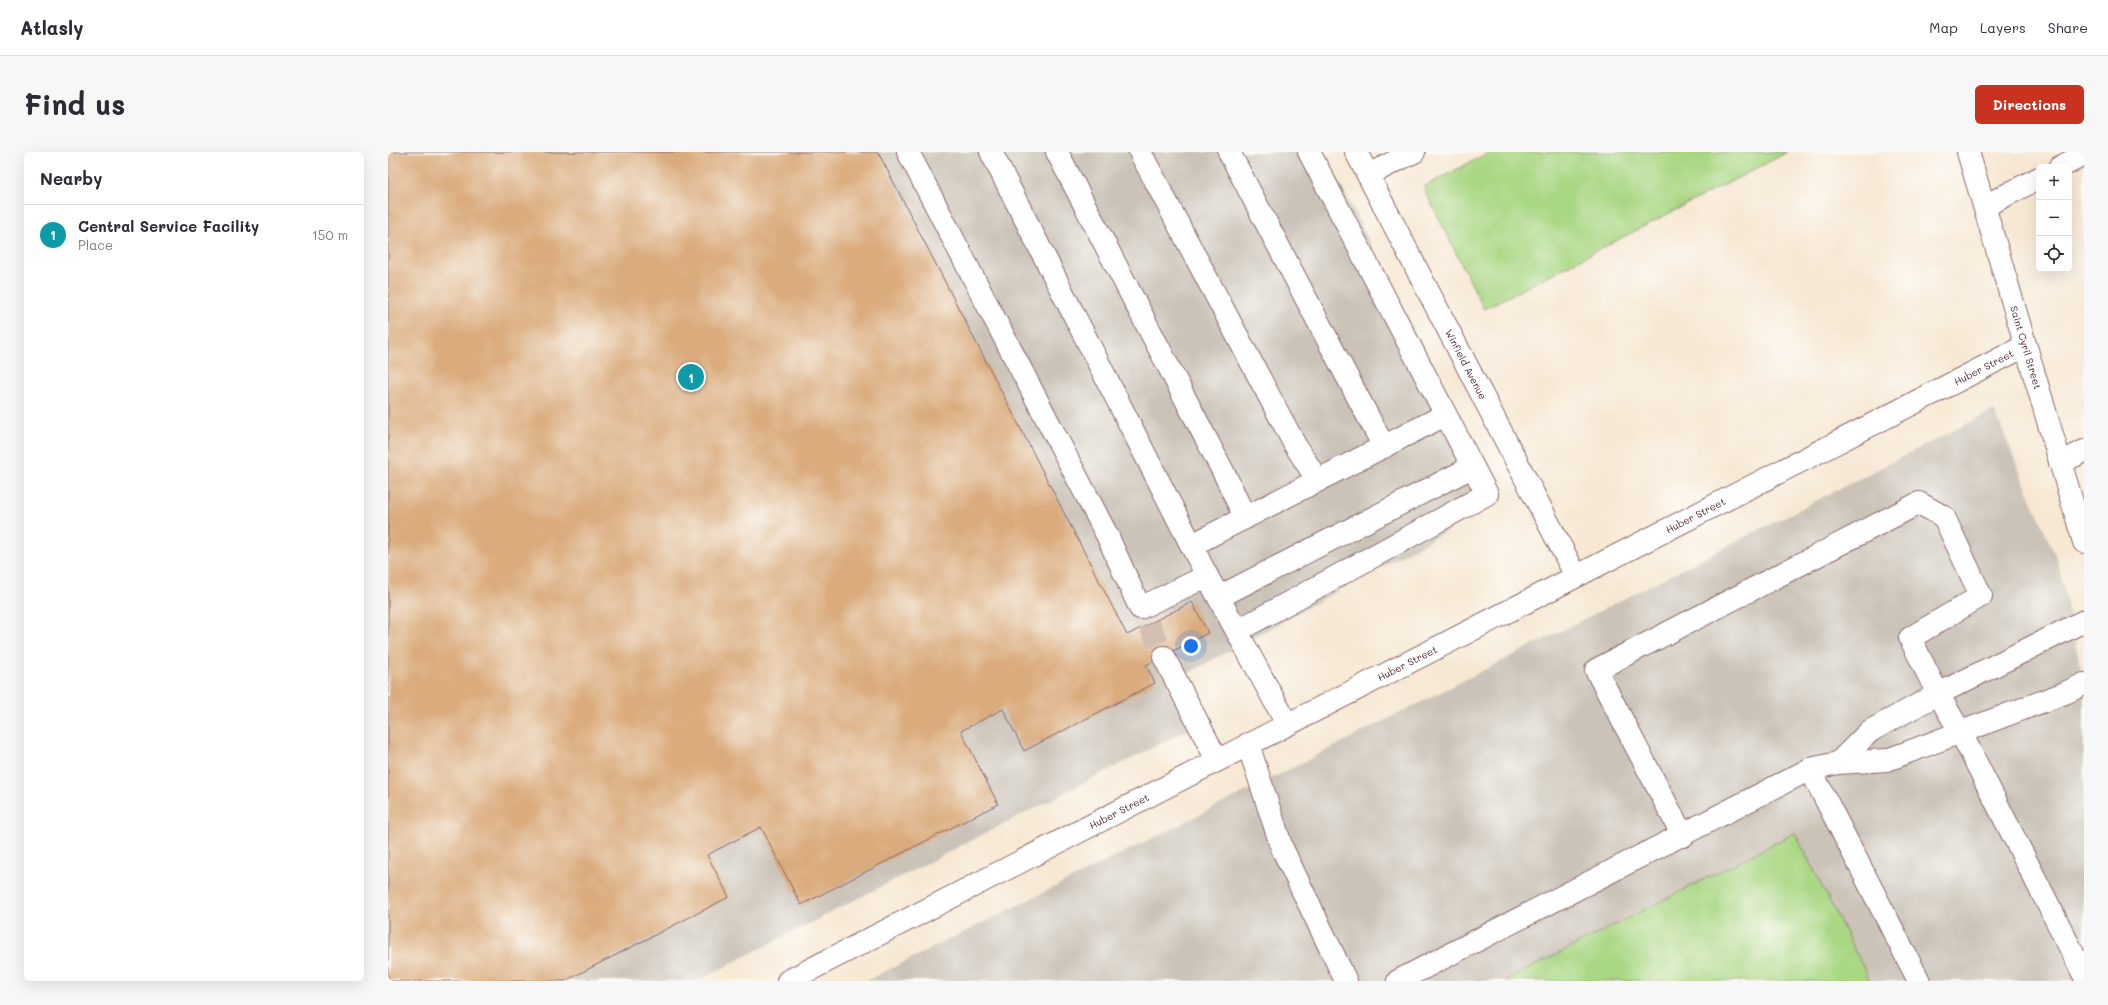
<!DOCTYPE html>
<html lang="en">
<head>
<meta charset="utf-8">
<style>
  body { margin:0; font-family:Mali,sans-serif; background:#f7f7f7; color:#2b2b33 }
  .controls { position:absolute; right:12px; top:12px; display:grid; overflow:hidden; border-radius:6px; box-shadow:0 4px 16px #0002 }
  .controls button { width:36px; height:36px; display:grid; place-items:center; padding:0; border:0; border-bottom:1px solid #e1e1e2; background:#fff; color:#2b2b33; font:20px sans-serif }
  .you { position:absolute; left:803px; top:494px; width:14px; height:14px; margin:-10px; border:3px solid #fff; border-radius:50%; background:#1a73e8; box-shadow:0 0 0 6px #1a73e833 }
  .badge { display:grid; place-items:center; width:26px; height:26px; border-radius:50%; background:#c8321e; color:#fff; font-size:13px; font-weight:700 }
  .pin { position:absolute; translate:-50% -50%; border:2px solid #fff; box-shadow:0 1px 4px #0006 }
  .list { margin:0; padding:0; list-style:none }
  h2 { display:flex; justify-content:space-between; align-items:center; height:52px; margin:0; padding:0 16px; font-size:17px }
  h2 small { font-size:13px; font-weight:400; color:#7c7c81 }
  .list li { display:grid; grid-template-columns:26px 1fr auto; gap:12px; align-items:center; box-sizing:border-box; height:60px; padding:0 16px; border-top:1px solid #e1e1e2 }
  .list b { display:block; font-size:15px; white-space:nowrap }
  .list p { margin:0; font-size:13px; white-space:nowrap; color:#7c7c81 }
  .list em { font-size:13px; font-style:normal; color:#7c7c81 }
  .icon { flex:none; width:22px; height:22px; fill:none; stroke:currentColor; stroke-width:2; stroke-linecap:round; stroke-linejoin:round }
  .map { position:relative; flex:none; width:1696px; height:829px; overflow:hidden; border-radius:6px }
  header { display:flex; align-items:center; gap:24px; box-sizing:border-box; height:56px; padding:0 20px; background:#fff; border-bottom:1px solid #e1e1e2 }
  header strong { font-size:19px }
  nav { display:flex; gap:22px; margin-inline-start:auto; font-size:14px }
  .intro { display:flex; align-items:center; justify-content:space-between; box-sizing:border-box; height:96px; padding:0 24px }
  h1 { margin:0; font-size:28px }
  .button { padding:10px 18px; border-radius:6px; background:#c8321e; color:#fff; font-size:14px; font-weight:700 }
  main { display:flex; gap:24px; padding:0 24px }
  aside { flex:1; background:#fff; border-radius:6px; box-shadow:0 4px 16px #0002 }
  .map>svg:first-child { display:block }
  .industrial { fill:#cbc3b8 }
  .green { fill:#aad784; stroke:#7a7b58 }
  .building { fill:#daab7d }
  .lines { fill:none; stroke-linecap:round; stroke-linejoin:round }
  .minor-tunnel { stroke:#d4c0b2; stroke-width:22; stroke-dasharray:22 11; stroke-linecap:butt }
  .minor-casing { stroke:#876566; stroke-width:24 }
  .minor { stroke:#fff; stroke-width:22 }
  .labels { text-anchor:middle; stroke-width:3.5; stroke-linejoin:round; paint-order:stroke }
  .street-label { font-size:10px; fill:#4a1f2b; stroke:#fdfcf7 }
</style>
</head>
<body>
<header>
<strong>Atlasly</strong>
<nav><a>Map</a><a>Layers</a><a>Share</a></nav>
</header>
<div class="intro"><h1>Find us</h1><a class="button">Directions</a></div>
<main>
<aside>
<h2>Nearby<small></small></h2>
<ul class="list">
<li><span class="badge" style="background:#0f9aa8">1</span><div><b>Central Service Facility</b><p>Place</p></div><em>150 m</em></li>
</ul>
</aside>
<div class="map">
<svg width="1696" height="829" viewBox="0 0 1696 829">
  <rect width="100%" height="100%" fill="#fdfcf7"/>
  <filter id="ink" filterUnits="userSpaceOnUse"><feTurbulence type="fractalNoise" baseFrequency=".025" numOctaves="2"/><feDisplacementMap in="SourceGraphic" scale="8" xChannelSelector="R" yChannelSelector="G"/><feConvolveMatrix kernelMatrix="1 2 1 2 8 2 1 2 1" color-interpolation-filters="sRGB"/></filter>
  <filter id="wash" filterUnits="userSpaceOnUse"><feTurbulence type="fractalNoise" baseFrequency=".012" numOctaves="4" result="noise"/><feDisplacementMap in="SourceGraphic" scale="16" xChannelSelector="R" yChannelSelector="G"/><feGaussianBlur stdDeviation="0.9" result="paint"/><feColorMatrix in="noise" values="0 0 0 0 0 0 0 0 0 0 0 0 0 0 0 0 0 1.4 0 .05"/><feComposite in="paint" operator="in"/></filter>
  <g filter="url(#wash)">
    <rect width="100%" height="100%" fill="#f7e8d4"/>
    <path class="industrial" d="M 0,0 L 936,0 L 1113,349 L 779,533 L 801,577 L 309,829 L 0,829 Z
      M 1606,258 L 1670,410 L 1696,531 L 1696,829 L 478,829 L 835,651 Z"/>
    <path class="green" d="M 1102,0 L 1400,0 L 1096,157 L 1035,35 Z
      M 1407,681 L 1482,829 L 1117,829 Z"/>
    <g id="blocks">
      <path class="building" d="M 0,0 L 490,0 L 739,483 L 804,450 L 820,481 L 758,513 L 767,531 L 636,599 L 615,557 L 573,579 L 610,652 L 413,753 L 373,675 L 319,703 L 341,745 L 177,829 L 0,829 Z"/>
    </g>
  </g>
  <g filter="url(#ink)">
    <use href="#blocks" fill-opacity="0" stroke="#876566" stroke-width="1"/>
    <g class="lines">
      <path class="minor-tunnel" d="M 761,472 L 776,505"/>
      <defs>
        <g id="minor">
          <path d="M 520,0 L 719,383 L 752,456 L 819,424 L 899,572"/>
          <path d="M 603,0 L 819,424"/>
          <path d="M 669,0 L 839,327 L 857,366"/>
          <path d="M 752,0 L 907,293 L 930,329"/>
          <path d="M 841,0 L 996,295"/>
          <path id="s1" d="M 968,0 L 1188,424"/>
          <path id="s2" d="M 1580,0 L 1696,390"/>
          <path d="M 1672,15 L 1696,3"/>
          <path d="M 980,23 L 1026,0"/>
          <path d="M 1597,54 L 1651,26"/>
          <path d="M 1672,311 L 1696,299"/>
          <path d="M 804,393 L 1057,263"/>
          <path d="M 831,445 L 1084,315"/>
          <path d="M 849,479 L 1099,342 L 921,0"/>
          <path d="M 776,505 L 829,608"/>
          <path d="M 860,592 L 894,696 L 958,829"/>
          <path d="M 1450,611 L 1482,579 L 1550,542 L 1696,469"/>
          <path d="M 1422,617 L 1531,829"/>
          <path d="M 1295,684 L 1208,518 L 1531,351 L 1556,365 L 1593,444 L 1522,486 L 1550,542 L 1573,581 L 1696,823"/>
          <path id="s3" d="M 400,829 L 1637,194"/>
          <path d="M 1010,829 L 1422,617 L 1450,611 L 1499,608 L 1677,541 L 1696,532"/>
        </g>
      </defs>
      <use href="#minor" class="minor-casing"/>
      <use href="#minor" class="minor"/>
    </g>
  </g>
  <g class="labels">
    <g class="street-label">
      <text dy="4" stroke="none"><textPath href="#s2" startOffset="204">Saint Cyril Street</textPath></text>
      <text dy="4" stroke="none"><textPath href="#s1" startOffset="239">Winfield Avenue</textPath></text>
      <text dy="4" stroke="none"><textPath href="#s3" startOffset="1344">Huber Street</textPath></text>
      <text dy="4" stroke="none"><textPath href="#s3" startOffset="1020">Huber Street</textPath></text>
      <text dy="4" stroke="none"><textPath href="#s3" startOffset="696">Huber Street</textPath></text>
      <text dy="4" stroke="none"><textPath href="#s3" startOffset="372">Huber Street</textPath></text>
    </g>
  </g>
</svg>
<div class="controls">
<button>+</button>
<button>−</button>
<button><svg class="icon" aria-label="locate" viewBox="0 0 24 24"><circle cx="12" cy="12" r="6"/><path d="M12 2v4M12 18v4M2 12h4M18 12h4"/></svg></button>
</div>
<div class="you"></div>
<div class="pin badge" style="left:303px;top:225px;background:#0f9aa8">1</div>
</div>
</main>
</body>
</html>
